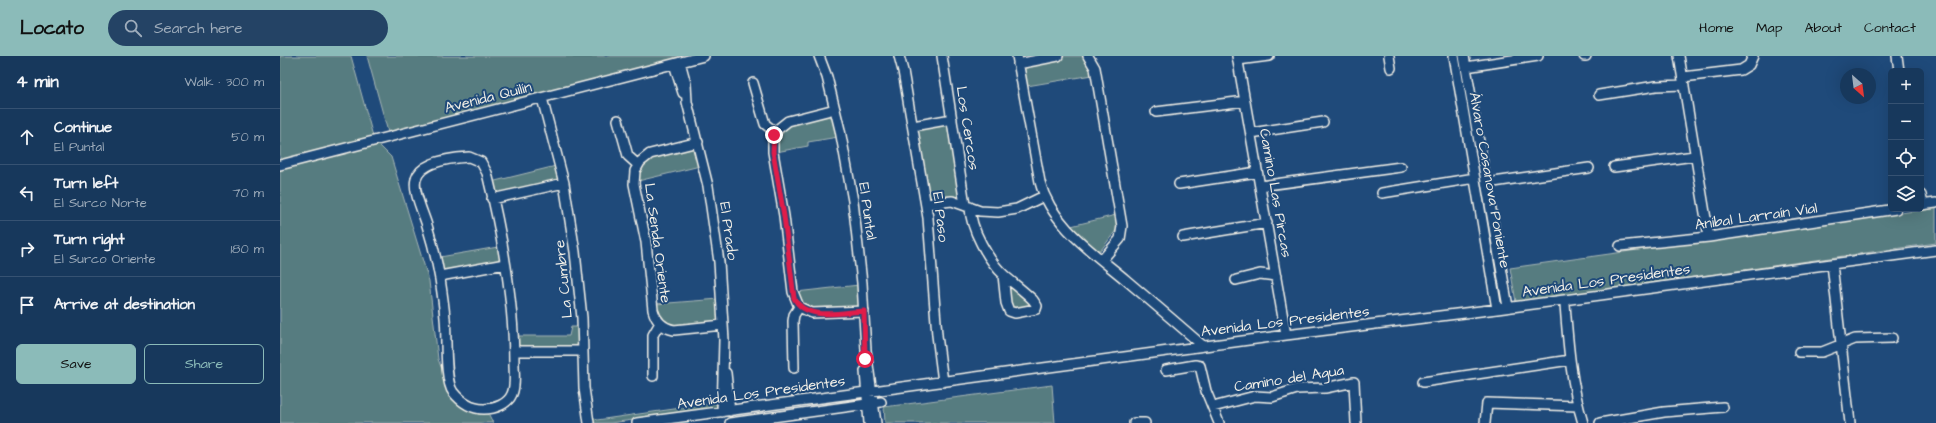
<!DOCTYPE html>
<html lang="en">
<head>
<meta charset="utf-8">
<style>
  body { margin:0; font-family:"Architects Daughter",sans-serif; background:#244365; color:#f1f3f6 }
  .controls { position:absolute; right:12px; top:12px; display:grid; overflow:hidden; border-radius:6px; box-shadow:0 4px 16px #0002 }
  .controls button { width:36px; height:36px; display:grid; place-items:center; padding:0; border:0; border-bottom:1px solid #365272; background:#17385c; color:#f1f3f6; font:20px sans-serif }
  .compass { position:absolute; left:1560px; top:12px; width:36px; height:36px; border-radius:50%; background:#17385c; box-shadow:0 4px 16px #0002; rotate:152deg }
  .stop { position:absolute; width:12px; height:12px; margin:-9px; border:3px solid #e11d48; border-radius:50%; background:#fff }
  .stop.end { background:#e11d48; border-color:#fff; box-shadow:0 1px 4px #0008 }
  .list { margin:0; padding:0; list-style:none }
  h2 { display:flex; justify-content:space-between; align-items:center; height:52px; margin:0; padding:0 16px; font-size:17px }
  h2 small { font-size:13px; font-weight:400; color:#9eacbb }
  .list li { display:grid; grid-template-columns:26px 1fr auto; gap:12px; align-items:center; box-sizing:border-box; height:56px; padding:0 16px; border-top:1px solid #365272 }
  .list b { display:block; font-size:15px; white-space:nowrap }
  .list p { margin:0; font-size:13px; white-space:nowrap; color:#9eacbb }
  .list em { font-size:13px; font-style:normal; color:#9eacbb }
  .actions { display:flex; gap:8px; padding:12px 16px }
  .actions a { flex:1; padding:9px 0; border:1px solid #8bbbb9; border-radius:6px; text-align:center; font-size:14px; color:#8bbbb9 }
  .actions .main { background:#8bbbb9; color:#111 }
  .icon { flex:none; width:22px; height:22px; fill:none; stroke:currentColor; stroke-width:2; stroke-linecap:round; stroke-linejoin:round }
  .map { position:relative; flex:none; width:1656px; height:367px; overflow:hidden }
  header { display:flex; align-items:center; gap:24px; box-sizing:border-box; height:56px; padding:0 20px; background:#8bbbb9; color:#111 }
  header strong { font-size:19px }
  nav { display:flex; gap:22px; margin-inline-start:auto; font-size:14px }
  .search { width:280px; height:36px; background:#244365; display:flex; align-items:center; gap:10px; box-sizing:border-box; padding:0 14px; border-radius:22px; color:#9eacbb; font-size:15px }
  main { display:flex }
  aside { flex:1; background:#17385c }
  .map>svg:first-child { display:block }
  .green { fill:#577b80; stroke:#a6b6b4 }
  .lines { fill:none; stroke-linecap:round; stroke-linejoin:round }
  .canal { stroke:#3d7697; stroke-width:7 }
  .minor-casing { stroke:#f4f1e8; stroke-width:12 }
  .minor { stroke:#1f4a7a; stroke-width:9 }
  .route { stroke:#e11d48; stroke-width:5 }
  .labels { text-anchor:middle; stroke-width:4; stroke-linejoin:round; paint-order:stroke }
  .street-label { font-size:15px; fill:#f4f1e8; stroke:#1f4a7a }
</style>
</head>
<body>
<header>
<strong>Locato</strong>
<div class="search"><svg class="icon" aria-label="search" viewBox="0 0 24 24"><circle cx="10" cy="10" r="6"/><path d="M15 15l6 6"/></svg>Search here</div>
<nav><a>Home</a><a>Map</a><a>About</a><a>Contact</a></nav>
</header>
<main>
<aside>
<h2>4 min<small>Walk · 300 m</small></h2>
<ul class="list">
<li><svg class="icon" aria-label="ahead" viewBox="0 0 24 24"><path d="M12 20V5M6 11l6-6 6 6"/></svg><div><b>Continue</b><p>El Puntal</p></div><em>50 m</em></li>
<li><svg class="icon" aria-label="left" viewBox="0 0 24 24"><path d="M17 20v-9H6M10 6l-5 5 5 5"/></svg><div><b>Turn left</b><p>El Surco Norte</p></div><em>70 m</em></li>
<li><svg class="icon" aria-label="right" viewBox="0 0 24 24"><path d="M7 20v-9h11M14 6l5 5-5 5"/></svg><div><b>Turn right</b><p>El Surco Oriente</p></div><em>180 m</em></li>
<li><svg class="icon" aria-label="arrive" viewBox="0 0 24 24"><path d="M6 21V4h12l-3 4 3 4H6"/></svg><div><b>Arrive at destination</b></div></li>
</ul>
<div class="actions"><a class="main">Save</a><a>Share</a></div>
</aside>
<div class="map">
<svg width="1656" height="367" viewBox="0 0 1656 367">
  <rect width="100%" height="100%" fill="#1f4a7a"/>
  <filter id="ink" filterUnits="userSpaceOnUse"><feTurbulence type="fractalNoise" baseFrequency=".025" numOctaves="2"/><feDisplacementMap in="SourceGraphic" scale="8" xChannelSelector="R" yChannelSelector="G"/><feConvolveMatrix kernelMatrix="1 2 1 2 8 2 1 2 1" color-interpolation-filters="sRGB"/></filter>
  <g filter="url(#ink)">
    <path class="green" d="M 0,0 L 71,0 L 94,84 L 111,101 L 149,225 L 158,303 L 171,337 L 187,353 L 199,358 L 208,357 L 213,367 L 0,367 Z
      M 87,0 L 408,0 L 108,76 Z
      M 783,0 L 803,0 L 810,9 L 812,19 L 747,30 L 744,9 Z
      M 551,59 L 558,81 L 528,86 L 528,90 L 496,96 L 496,83 L 505,70 Z
      M 668,68 L 679,142 L 652,143 L 649,140 L 637,76 L 640,72 Z
      M 412,91 L 414,92 L 420,110 L 358,125 C 357,98 393,96 412,91 Z
      M 276,110 L 278,121 L 276,125 L 217,138 L 214,137 L 211,126 Z
      M 1656,152 L 1656,187 L 1236,246 L 1230,212 Z
      M 836,159 L 837,173 L 821,194 L 817,194 L 791,170 Z
      M 218,191 L 220,202 L 219,205 L 167,215 L 163,213 L 160,201 Z
      M 579,229 L 579,251 L 537,254 L 522,248 L 516,236 Z
      M 731,229 L 753,249 L 735,253 L 730,251 L 729,231 Z
      M 439,243 L 439,264 C 427,269 394,273 384,265 C 378,261 377,254 376,248 Z
      M 291,271 L 299,271 L 297,291 L 240,292 L 238,290 L 237,280 L 289,280 Z
      M 772,329 L 775,367 L 605,367 L 604,351 Z
      M 436,347 L 437,353 L 330,367 L 311,367 L 311,362 L 315,362 L 317,364 Z"/>
    <g class="lines">
      <path class="canal" d="M 404,367 L 406,367"/>
      <defs>
        <path id="minor" d="M 539,0 L 547,21 L 560,74 L 573,145 L 582,227 L 586,294 L 596,367
          M 619,0 L 623,15 L 648,162 L 657,279 L 663,326
          M 662,0 L 685,149
          M 737,0 L 760,126 C 771,169 814,197 846,224 C 872,246 898,268 923,290
          M 808,0 L 815,12 L 842,170 L 840,183 L 822,204
          M 957,0 L 1006,279
          M 1109,0 L 1111,12
          M 1174,0 L 1217,253
          M 1184,0 L 1228,251
          M 1304,0 L 1306,0
          M 1399,0 L 1429,181
          M 1617,0 L 1619,15
          M 958,4 L 989,0
          M 400,6 L 406,28 L 407,46 L 428,130 L 439,206 L 444,284 L 442,356
          M 394,8 L 403,37
          M 738,8 L 778,0
          M 1186,11 L 1258,0
          M 1403,21 L 1461,14 L 1469,9 L 1473,0
          M 473,27 L 485,68 L 495,76
          M 1319,39 L 1376,30 L 1404,29
          M 262,42 L 284,127 L 295,196 L 302,262 L 304,332 L 309,367
          M 555,53 L 508,65 L 498,73 L 493,83 L 493,96 L 504,160 L 513,236 L 519,251 L 532,257 L 584,255
          M 876,56 L 965,45
          M 338,64 L 348,100 L 358,109
          M 633,70 L 672,63
          M 971,77 L 1043,66
          M 418,86 L 370,98 L 360,106 L 355,115 L 354,128 L 366,186 L 373,254 C 376,265 383,272 394,274 L 443,269
          M 189,101 L 201,106 L 207,117 C 222,178 234,244 234,308 C 234,317 236,329 232,338 C 228,348 215,353 204,353 C 192,353 181,346 173,336 C 164,324 167,279 165,262 C 164,249 162,236 160,223 C 157,206 153,189 148,173 C 145,160 132,136 136,123 C 141,105 173,102 189,101 Z
          M 0,109 L 424,0
          M 1334,111 L 1414,100
          M 1207,127 L 1309,112
          M 899,128 L 977,116
          M 980,130 L 1121,111
          M 1102,137 L 1195,122
          M 1641,139 L 1643,149
          M 212,143 L 284,127
          M 646,148 L 672,145 L 700,155 L 718,156 L 737,153 L 764,140
          M 1641,149 L 1656,147
          M 690,151 C 690,172 709,206 725,220 C 734,228 744,235 753,244 L 757,250 L 756,253 L 735,257 L 729,255 L 726,247 L 723,219
          M 903,181 L 987,167
          M 1340,190 L 1429,181 L 1616,153
          M 1552,208 L 1570,367
          M 160,220 L 225,208
          M 956,224 L 980,218 L 996,220
          M 1285,248 C 1288,288 1291,328 1303,367
          M 234,295 L 303,295
          M 1519,296 L 1542,296 L 1575,283 L 1612,282
          M 514,312 L 513,265 L 514,259 L 519,251
          M 886,314 L 915,309 L 920,310 L 926,335 L 939,367
          M 585,315 L 589,367
          M 446,317 L 450,355
          M 373,320 L 373,279 L 380,267
          M 1143,326 L 1290,304
          M 933,351 L 975,340 L 992,341 L 1017,333 L 1045,332 L 1074,326 L 1076,367
          M 357,367 L 1006,279 L 1217,253 L 1656,194
          M 450,367 L 601,346
          M 854,367 L 865,367
          M 1205,367 L 1207,347 L 1298,350
          M 1320,367 L 1384,356 L 1443,351"/>
      </defs>
      <use href="#minor" class="minor-casing"/>
      <use href="#minor" class="minor"/>
    </g>
  </g>
  <g class="lines" filter="url(#ink)">
    <path class="route" d="M 494,79 L 493,96 L 504,160 L 514,242 C 526,266 562,256 584,255 L 585,303"/>
  </g>
  <g class="labels">
    <g class="street-label">
      <text transform="translate(208 41) rotate(-14)" y="5">Avenida Quilín</text>
      <text transform="translate(688 72) rotate(81)" y="5">Los Cercos</text>
      <text transform="translate(1210 124) rotate(80)" y="5">Álvaro Casanova Poniente</text>
      <text transform="translate(996 137) rotate(80)" y="5">Camino Las Pircas</text>
      <text transform="translate(588 155) rotate(82)" y="5">El Puntal</text>
      <text transform="translate(1476 160) rotate(-8)" y="5">Aníbal Larraín Vial</text>
      <text transform="translate(661 161) rotate(83)" y="5">El Paso</text>
      <text transform="translate(449 175) rotate(82)" y="5">El Prado</text>
      <text transform="translate(378 187) rotate(82)" y="5">La Senda Oriente</text>
      <text transform="translate(283 223) rotate(-96)" y="5">La Cumbre</text>
      <text transform="translate(1326 224) rotate(-8)" y="5">Avenida Los Presidentes</text>
      <text transform="translate(1005 265) rotate(-7)" y="5">Avenida Los Presidentes</text>
      <text transform="translate(1009 322) rotate(-9)" y="5">Camino del Agua</text>
      <text transform="translate(481 336) rotate(-8)" y="5">Avenida Los Presidentes</text>
    </g>
  </g>
</svg>
<div class="controls">
<button>+</button>
<button>−</button>
<button><svg class="icon" aria-label="locate" viewBox="0 0 24 24"><circle cx="12" cy="12" r="6"/><path d="M12 2v4M12 18v4M2 12h4M18 12h4"/></svg></button>
<button><svg class="icon" aria-label="layers" viewBox="0 0 24 24"><path d="M12 4l9 5-9 5-9-5zM3 14l9 5 9-5"/></svg></button>
</div>
<svg class="compass" viewBox="-18 -18 36 36"><path d="M0-13l5 13h-10z" fill="#e53935"/><path d="M0 13l5-13h-10z" fill="#9eacbb"/></svg>
<div class="stop" style="left:585px;top:303px"></div>
<div class="stop end" style="left:494px;top:79px"></div>
</div>
</main>
</body>
</html>
